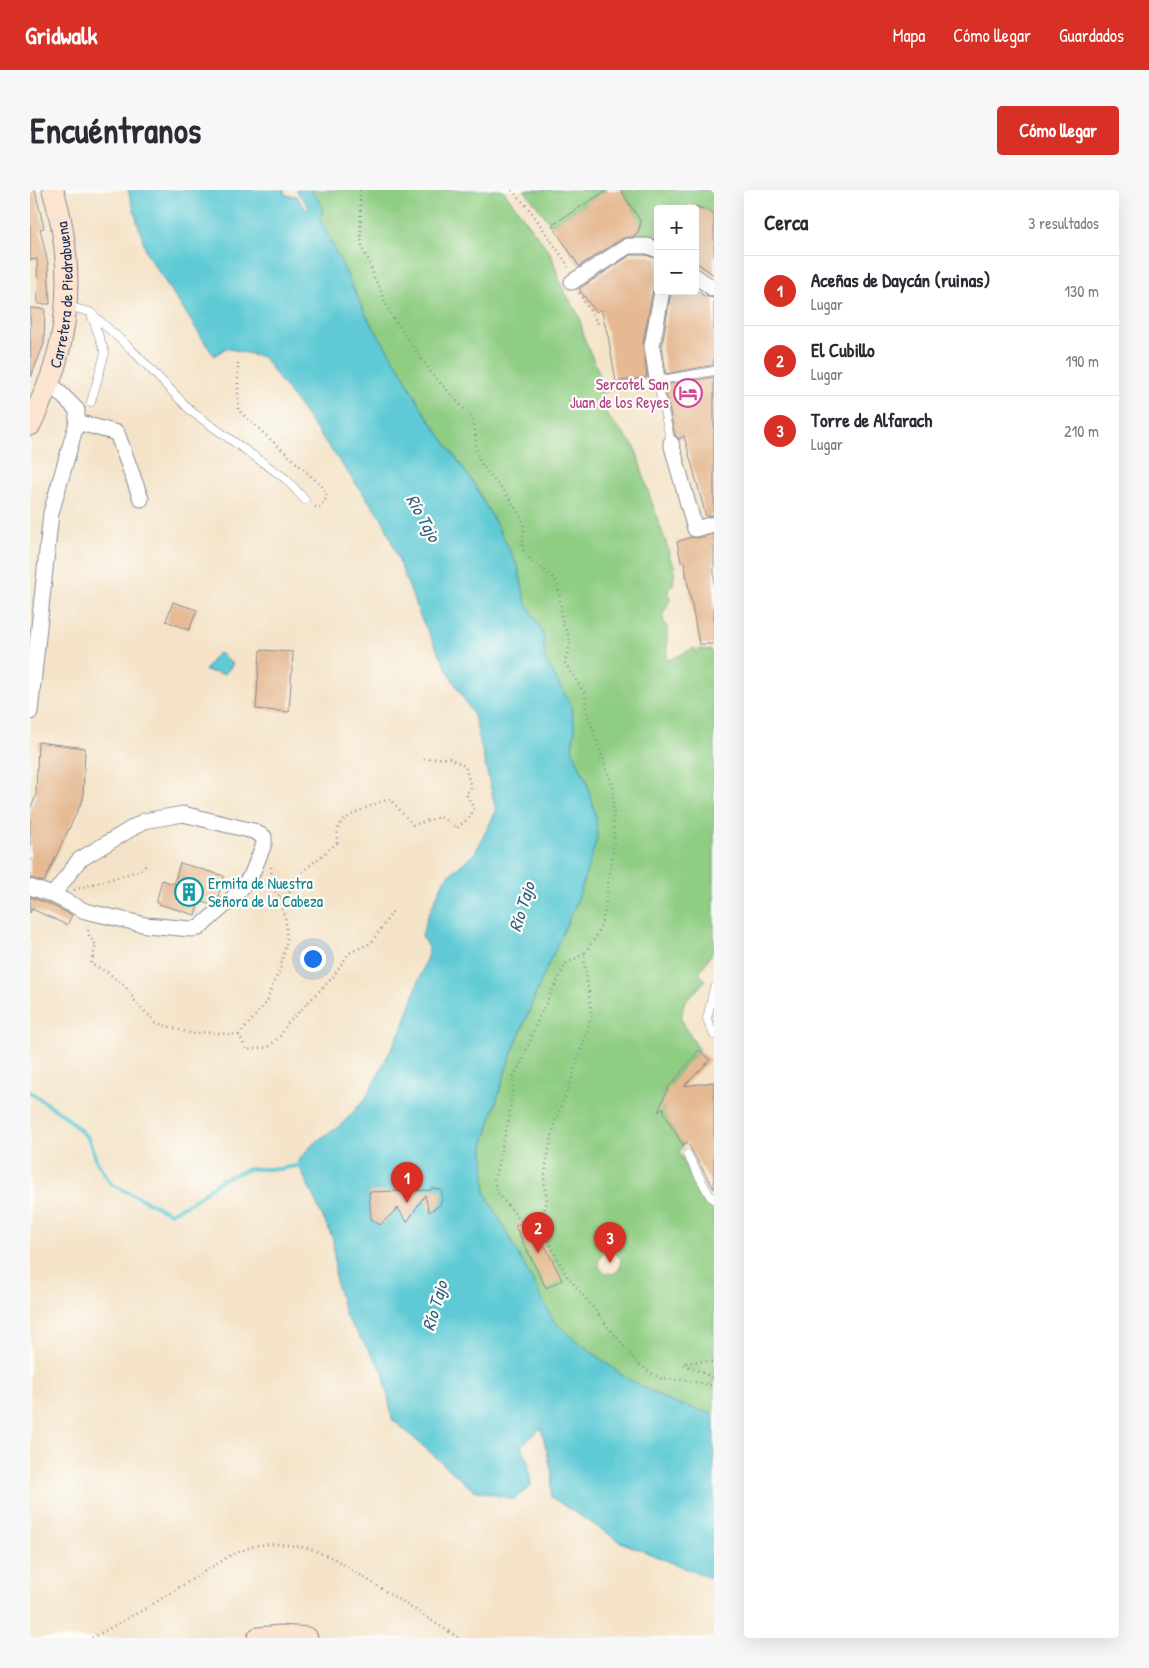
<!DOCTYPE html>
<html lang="es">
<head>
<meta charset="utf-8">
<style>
  body { margin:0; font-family:"Patrick Hand",sans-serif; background:#f7f7f7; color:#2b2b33 }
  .controls { position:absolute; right:15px; top:15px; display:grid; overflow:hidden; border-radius:5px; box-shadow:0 5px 20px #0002 }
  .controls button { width:45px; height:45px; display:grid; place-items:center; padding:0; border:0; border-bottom:1px solid #e1e1e2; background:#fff; color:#2b2b33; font:25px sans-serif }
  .you { position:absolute; left:282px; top:768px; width:18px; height:18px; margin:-12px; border:4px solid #fff; border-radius:50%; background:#1a73e8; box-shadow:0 0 0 8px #1a73e833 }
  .badge { display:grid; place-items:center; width:32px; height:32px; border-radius:50%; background:#d93025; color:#fff; font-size:16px; font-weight:700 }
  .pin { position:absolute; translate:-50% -41px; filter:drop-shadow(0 1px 2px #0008) }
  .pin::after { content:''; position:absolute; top:26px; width:18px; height:15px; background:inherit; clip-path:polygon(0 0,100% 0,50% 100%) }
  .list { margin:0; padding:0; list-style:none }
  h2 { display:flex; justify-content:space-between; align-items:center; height:65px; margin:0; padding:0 20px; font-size:21px }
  h2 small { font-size:16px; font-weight:400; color:#7c7c81 }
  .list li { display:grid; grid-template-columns:32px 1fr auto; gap:15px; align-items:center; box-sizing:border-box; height:70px; padding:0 20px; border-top:1px solid #e1e1e2 }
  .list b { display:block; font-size:19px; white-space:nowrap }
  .list p { margin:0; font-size:16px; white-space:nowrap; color:#7c7c81 }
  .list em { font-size:16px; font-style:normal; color:#7c7c81 }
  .map { position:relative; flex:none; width:684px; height:1448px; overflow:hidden; border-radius:5px }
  header { display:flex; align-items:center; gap:30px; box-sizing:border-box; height:70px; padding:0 25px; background:#d93025; color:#fff }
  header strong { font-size:24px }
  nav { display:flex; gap:28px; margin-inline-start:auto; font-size:18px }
  .intro { display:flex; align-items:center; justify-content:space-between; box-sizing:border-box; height:120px; padding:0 30px }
  h1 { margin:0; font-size:35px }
  .button { padding:12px 22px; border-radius:5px; background:#d93025; color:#fff; font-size:18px; font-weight:700 }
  main { display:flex; gap:30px; padding:0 30px }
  aside { flex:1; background:#fff; border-radius:5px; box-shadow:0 5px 20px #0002 }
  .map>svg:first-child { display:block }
  .green { fill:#8fcd83; stroke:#557e70; fill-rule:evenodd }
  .water { fill:#5ecad5; stroke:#3c7c9a }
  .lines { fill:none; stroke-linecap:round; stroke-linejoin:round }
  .stream { stroke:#5ecad5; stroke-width:4 }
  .building { fill:#e5b992 }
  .lane-casing { stroke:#888993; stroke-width:9 }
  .street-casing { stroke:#888993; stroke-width:17 }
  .secondary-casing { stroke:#888993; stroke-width:23 }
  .path { stroke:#888993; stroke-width:2.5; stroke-dasharray:1 4; stroke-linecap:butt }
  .lane { stroke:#fff; stroke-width:8 }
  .street { stroke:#fff; stroke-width:15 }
  .secondary { stroke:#fde4d0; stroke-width:21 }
  .labels { text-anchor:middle; stroke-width:4.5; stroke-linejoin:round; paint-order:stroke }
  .street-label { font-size:16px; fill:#1b2f5e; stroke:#fdfcf7 }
  .hotel-label { font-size:16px; fill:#b23c85; stroke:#fdfcf7; text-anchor:end }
  .culture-label { font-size:16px; fill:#0d838f; stroke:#fdfcf7; text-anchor:start }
  .water-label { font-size:18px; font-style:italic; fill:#2f5e82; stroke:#fdfcf7 }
</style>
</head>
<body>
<header>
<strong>Gridwalk</strong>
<nav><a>Mapa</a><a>Cómo llegar</a><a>Guardados</a></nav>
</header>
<div class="intro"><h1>Encuéntranos</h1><a class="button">Cómo llegar</a></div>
<main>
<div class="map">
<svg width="684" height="1448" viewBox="0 0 684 1448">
  <rect width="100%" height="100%" fill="#fdfcf7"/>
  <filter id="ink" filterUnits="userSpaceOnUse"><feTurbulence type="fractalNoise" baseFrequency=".02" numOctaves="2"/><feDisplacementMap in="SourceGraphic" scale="10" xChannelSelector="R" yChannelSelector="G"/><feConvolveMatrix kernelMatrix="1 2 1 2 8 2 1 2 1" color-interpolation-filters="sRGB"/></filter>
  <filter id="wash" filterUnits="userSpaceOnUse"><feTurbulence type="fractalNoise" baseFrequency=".0096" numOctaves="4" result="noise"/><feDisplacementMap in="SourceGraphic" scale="20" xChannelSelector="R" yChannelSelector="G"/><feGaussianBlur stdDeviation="1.12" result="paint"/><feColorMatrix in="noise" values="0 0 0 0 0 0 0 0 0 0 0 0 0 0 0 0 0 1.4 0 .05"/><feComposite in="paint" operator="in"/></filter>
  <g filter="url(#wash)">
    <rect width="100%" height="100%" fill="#f4e3c8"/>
    <path class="green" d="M 281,0 L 473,0 L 521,64 L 531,95 L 549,126 L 555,151 L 568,180 L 576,224 L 605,257 L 619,304 L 637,356 L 640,368 L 645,377 L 643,395 L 638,399 L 640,410 L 632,426 L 637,438 L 637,471 L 665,458 L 666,462 L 670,459 L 681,460 L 684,463 L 684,760 L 669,783 L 675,791 L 654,813 L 651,829 L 669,860 C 656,875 627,902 635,924 C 639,935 647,945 653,955 L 649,962 L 674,1008 L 684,1016 L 684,1224 L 643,1213 L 596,1188 L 540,1146 L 523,1130 L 455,1002 L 454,953 L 477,876 L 513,786 L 548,709 L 557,592 L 542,559 L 545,539 L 541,516 L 516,471 L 513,444 L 495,410 L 488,377 L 472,345 L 444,294 L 392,219 L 370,179 L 338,129 L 290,29 L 291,22 ZM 576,1061 L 584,1061 L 591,1069 L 590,1079 L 583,1084 C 568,1084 563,1069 576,1061 Z
      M 494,0 L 577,0 L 522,35 Z
      M 591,0 L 684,0 L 684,23 L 659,13 L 656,19 L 628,19 L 628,53 L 604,45 L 608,42 L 611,32 Z"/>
    <path class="water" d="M 98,0 L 254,0 L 255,5 L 266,6 L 277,21 L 279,18 L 266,0 L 281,0 L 293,17 L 290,29 L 338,129 L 370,179 L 392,219 L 444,294 L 472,345 L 488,377 L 495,410 L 513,444 L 516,471 L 541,516 L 545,539 L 542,559 L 557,592 L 566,627 L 567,649 L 548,709 L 513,786 L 477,876 L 454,953 L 455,1002 L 523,1130 L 540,1146 L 596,1188 L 643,1213 L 684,1224 L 684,1390 L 591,1352 L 521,1307 L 522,1283 L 511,1238 L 491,1256 L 498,1271 L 501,1296 L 484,1309 L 443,1300 L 362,1229 L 353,1181 L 316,1127 L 306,1093 L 303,1049 L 267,972 L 285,952 L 311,935 L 336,908 L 374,834 L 399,760 L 392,746 L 397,728 L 415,688 L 445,663 L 466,621 L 444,526 L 421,487 L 390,426 L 354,332 L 233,167 L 196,158 L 184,166 L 117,64 Z
      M 188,463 C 195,465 197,471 203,474 L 195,484 L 175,481 L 183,468 Z"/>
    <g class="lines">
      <path class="stream" d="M 0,902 L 35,926 L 58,948 L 67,972 L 81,994 L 140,1023 L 165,1010 L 192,989 L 219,979 L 249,979 L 273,975"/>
    </g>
    <g id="blocks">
      <path class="building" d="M 0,0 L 5,0 L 14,38 L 10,39 L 18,74 L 20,114 L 8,114 L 7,69 L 0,70 Z
        M 577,0 L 591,0 L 611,32 L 608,42 L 602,47 L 593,48 L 549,76 L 522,35 Z
        M 665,16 L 684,23 L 684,85 L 665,72 Z
        M 601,65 L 616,65 L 628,69 L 627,94 L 623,99 L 613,154 L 617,187 L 586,192 L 578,146 L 571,119 L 566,122 L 549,99 Z
        M 641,101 L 667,101 L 674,106 L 684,108 L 684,175 L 636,184 L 632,156 Z
        M 0,118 L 15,119 L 14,154 L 1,187 Z
        M 684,187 L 684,325 L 676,326 L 654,246 L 649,249 L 645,245 L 634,195 Z
        M 684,344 L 684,454 L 669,454 L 654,372 L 651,372 L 647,352 L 661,347 L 667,348 Z
        M 143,412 L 167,420 L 159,440 L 136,431 Z
        M 230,460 L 263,462 L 259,522 L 226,519 Z
        M 8,552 L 55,558 L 53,609 L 14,692 L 0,688 L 0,619 L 6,606 Z
        M 150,673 L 194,686 L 187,710 L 181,715 L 169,711 L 165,725 L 126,713 L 132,690 L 144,694 Z
        M 0,707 L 19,714 L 42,725 L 37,735 L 2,719 L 3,717 L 0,723 Z
        M 669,860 L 680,870 L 654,896 L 684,892 L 684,999 L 657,952 L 653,955 L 641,936 L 634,923 L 634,917 L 628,922 L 638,898 Z
        M 402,998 L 412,1000 L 412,1009 L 410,1015 L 399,1022 L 395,1005 L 377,1032 L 368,1018 L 350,1035 L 341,1029 L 339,1002 L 401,1000 Z
        M 501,1028 L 532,1090 L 516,1098 L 485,1036 Z"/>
    </g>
  </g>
  <g filter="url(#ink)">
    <use href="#blocks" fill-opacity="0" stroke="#888993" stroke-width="1"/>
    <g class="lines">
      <defs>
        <path id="lane" d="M 37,116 L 60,122 L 101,159 L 162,222 L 256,289 L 275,310
          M 627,189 L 641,253
          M 579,199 L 684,181
          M 61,212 L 75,163 L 61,124
          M 684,798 L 677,829 L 684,845
          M 657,964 L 680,1006 L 684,1009"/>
        <path id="street" d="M 665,86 L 684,99
          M 542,92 L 598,56 L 618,56 L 628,60
          M 627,189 L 622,156 L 632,101
          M 47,232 L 87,243 L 111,309
          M 641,253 L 665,339 L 684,334
          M 0,522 L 21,323 L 47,232 L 47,220 L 19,192
          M 0,697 L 23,705 L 55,721 L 116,735 L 161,739 L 169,738 L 203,708 L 221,686 L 234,654 L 234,647 L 223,641 L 153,624 L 114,631 L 49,670 L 23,705"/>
        <g id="secondary">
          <path id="s1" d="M 0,235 C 9,215 19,195 25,175 C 42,117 40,57 23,0"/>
          <path d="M 228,1448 L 251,1446 L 277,1448"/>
        </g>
      </defs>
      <use href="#lane" class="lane-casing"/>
      <use href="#street" class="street-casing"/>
      <use href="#secondary" class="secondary-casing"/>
      <path class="path" d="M 330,0 L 331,48 L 333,60 L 339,71 L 345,90 L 351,99 L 353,108 L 360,122 L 366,133 L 402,184 L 440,225 C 449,240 443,254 449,269 C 454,281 469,294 477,305 C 482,314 491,325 494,335 C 495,344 490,353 494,362 C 501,374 517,379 525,390 C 531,398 530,422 533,434 C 535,440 540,446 540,451 C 541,459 535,465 535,473 L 555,504 L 556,520 L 583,598 L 584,652 L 574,724 L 569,742 L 555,763 L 554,770 L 562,825 L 540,894 L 525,932 L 517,969 L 514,991 L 517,1010 L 510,1035 L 535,1083 L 608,1174 L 629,1188 L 661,1191 L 684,1196
        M 482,0 L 500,20 L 537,74 L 538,77
        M 549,103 L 569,135
        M 208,173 L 208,220 L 291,295 L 297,303 L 295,312 L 289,318 L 282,316
        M 241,677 L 242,697 L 251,708 L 252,719 L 256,731 L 257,750 L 250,780 L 241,798 L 237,812 L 209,845 L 217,860 L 239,857 L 250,846 L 258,833 L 303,787 L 319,763 L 341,753 L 363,721
        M 44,700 L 111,680 L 118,674
        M 251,708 L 259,704 L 266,687 L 307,653 C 307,645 307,636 313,631 C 322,623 348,612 360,609 L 383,635 L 410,627 L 427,638 L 440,627 L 444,618 L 436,604 L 441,598 L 435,576 L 419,568 L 392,569
        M 57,735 L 59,745 L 66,755 L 61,774 L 77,782 L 95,796 L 107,814 L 127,833 L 163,844 L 176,842 L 209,845
        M 491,1031 L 467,1002 L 464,991 L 479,928 L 484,886 L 493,869 L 509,827 L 536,774 L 555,763
        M 656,1173 L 669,1171 L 684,1172
        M 654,1174 L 684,1188
        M 62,1448 L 118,1417 L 201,1365 L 226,1355 L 251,1354 L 278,1358 L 305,1369 L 429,1448"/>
      <use href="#lane" class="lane"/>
      <use href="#street" class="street"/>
      <use href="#secondary" class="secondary"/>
    </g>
  </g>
  <defs>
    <symbol id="hotel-ring" viewBox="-11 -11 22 22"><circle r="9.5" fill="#fdfcf7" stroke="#d1479c" stroke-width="1.5"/><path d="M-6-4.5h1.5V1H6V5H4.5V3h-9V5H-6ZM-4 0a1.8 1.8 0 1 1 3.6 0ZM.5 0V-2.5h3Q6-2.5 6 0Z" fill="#d1479c"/></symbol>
    <symbol id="building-ring" viewBox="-11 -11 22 22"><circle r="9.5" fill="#fdfcf7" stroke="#0f9aa8" stroke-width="1.5"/><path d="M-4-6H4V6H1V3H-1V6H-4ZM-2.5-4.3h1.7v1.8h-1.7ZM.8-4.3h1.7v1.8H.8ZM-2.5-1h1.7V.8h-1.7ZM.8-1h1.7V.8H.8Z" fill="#0f9aa8"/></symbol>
  </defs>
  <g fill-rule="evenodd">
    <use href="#hotel-ring" x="642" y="187" width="32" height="32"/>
    <use href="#building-ring" x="143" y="686" width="32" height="32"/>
  </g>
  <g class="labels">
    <g class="street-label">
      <text dy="6" stroke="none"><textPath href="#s1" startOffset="136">Carretera de Piedrabuena</textPath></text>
    </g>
    <g class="hotel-label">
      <text x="639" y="200">Sercotel San<tspan x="639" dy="18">Juan de los Reyes</tspan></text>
    </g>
    <g class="culture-label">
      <text x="178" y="699">Ermita de Nuestra<tspan x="178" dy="18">Señora de la Cabeza</tspan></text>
    </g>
    <g class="water-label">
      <text transform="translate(393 328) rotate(61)" y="6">Río Tajo</text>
      <text transform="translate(492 717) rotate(-73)" y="6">Río Tajo</text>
      <text transform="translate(405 1116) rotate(-74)" y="6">Río Tajo</text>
    </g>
  </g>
</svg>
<div class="controls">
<button>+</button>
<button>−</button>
</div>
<div class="you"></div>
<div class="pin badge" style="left:377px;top:1013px">1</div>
<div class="pin badge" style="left:508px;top:1063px">2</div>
<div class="pin badge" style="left:580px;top:1073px">3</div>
</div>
<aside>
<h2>Cerca<small>3 resultados</small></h2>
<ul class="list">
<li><span class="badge">1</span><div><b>Aceñas de Daycán (ruinas)</b><p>Lugar</p></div><em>130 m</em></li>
<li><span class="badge">2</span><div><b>El Cubillo</b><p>Lugar</p></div><em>190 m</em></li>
<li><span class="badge">3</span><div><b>Torre de Alfarach</b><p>Lugar</p></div><em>210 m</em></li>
</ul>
</aside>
</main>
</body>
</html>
